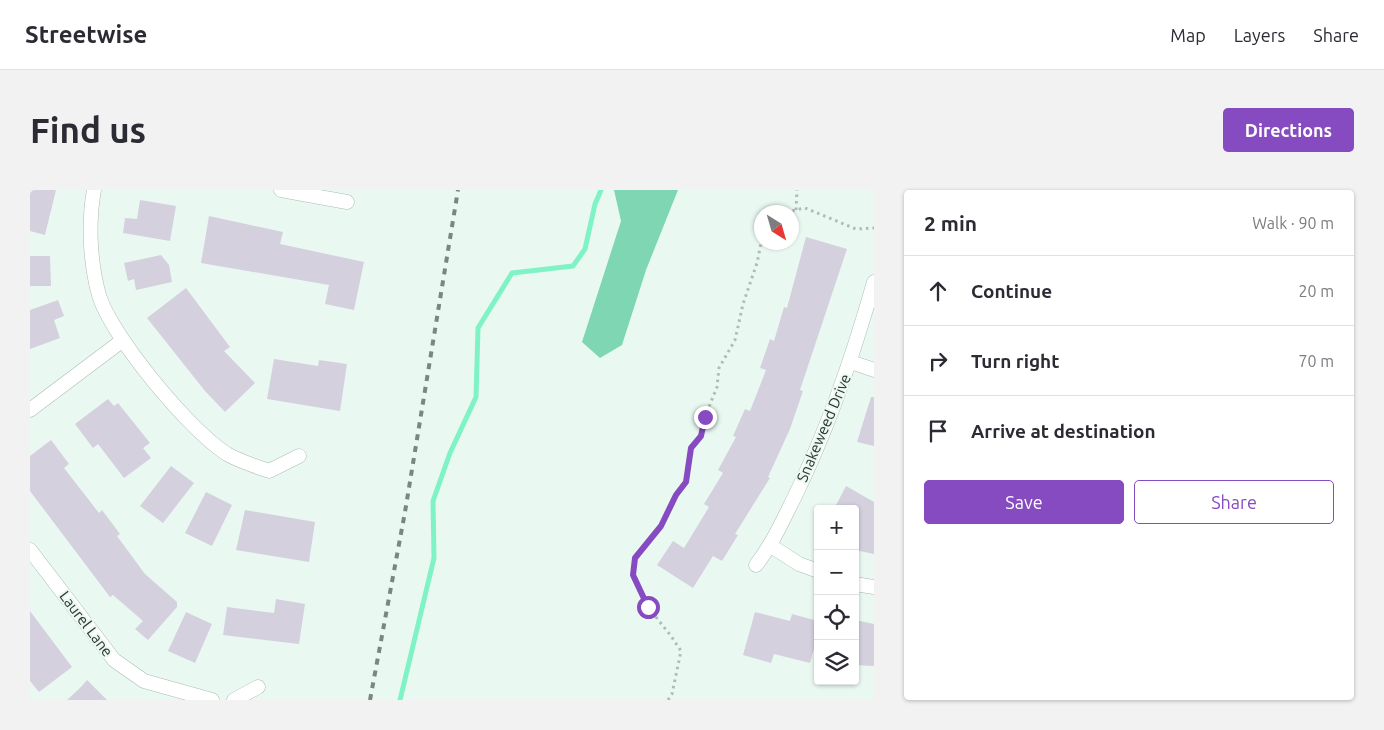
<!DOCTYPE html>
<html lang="en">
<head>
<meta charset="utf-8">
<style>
  body { margin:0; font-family:Ubuntu,sans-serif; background:#f2f2f3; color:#2b2b33 }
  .controls { position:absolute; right:15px; bottom:15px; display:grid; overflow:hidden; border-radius:5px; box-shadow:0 1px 4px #0004 }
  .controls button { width:45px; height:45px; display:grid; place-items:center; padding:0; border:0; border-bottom:1px solid #e1e1e2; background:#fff; color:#2b2b33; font:25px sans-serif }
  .compass { position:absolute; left:724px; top:15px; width:45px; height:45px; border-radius:50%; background:#fff; box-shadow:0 1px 4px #0004; rotate:143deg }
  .stop { position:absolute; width:15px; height:15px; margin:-11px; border:4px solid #874bc1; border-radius:50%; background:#fff }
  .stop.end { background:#874bc1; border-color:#fff; box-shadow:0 1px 5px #0008 }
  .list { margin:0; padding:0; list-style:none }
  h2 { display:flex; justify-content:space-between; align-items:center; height:65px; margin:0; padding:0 20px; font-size:21px }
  h2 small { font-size:16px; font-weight:400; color:#7c7c81 }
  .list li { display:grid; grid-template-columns:32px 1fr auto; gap:15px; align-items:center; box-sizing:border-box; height:70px; padding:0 20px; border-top:1px solid #e1e1e2 }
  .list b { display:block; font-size:19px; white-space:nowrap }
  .list em { font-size:16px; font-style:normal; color:#7c7c81 }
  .actions { display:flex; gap:10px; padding:15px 20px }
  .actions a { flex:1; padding:11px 0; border:1px solid #874bc1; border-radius:5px; text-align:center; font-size:18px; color:#874bc1 }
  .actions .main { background:#874bc1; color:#fff }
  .icon { flex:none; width:28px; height:28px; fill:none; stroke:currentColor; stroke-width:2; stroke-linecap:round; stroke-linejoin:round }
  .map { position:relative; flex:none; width:844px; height:510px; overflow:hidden; border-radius:5px }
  header { display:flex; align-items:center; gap:30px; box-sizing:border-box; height:70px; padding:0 25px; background:#fff; border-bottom:1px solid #e1e1e2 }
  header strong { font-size:24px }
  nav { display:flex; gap:28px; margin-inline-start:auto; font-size:18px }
  .intro { display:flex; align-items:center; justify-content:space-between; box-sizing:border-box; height:120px; padding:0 30px }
  h1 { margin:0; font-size:35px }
  .button { padding:12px 22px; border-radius:5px; background:#874bc1; color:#fff; font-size:18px; font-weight:700 }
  main { display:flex; gap:30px; padding:0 30px }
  aside { flex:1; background:#fff; border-radius:5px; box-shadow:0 1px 4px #0004 }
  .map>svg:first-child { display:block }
  .green { fill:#7ed6b2 }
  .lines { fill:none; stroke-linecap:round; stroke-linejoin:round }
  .stream { stroke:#7ff3c5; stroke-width:5 }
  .building { fill:#d5d0dd }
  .street-casing { stroke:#acbbb4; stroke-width:15 }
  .path { stroke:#afbcb6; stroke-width:3; stroke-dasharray:2.5 4; stroke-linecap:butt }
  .street { stroke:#fff; stroke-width:14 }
  .rail { stroke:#7b8681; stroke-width:4; stroke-dasharray:6 6; stroke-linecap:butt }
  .route { stroke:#874bc1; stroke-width:6 }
  .labels { text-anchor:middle; stroke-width:4; stroke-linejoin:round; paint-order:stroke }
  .street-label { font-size:15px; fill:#2d3330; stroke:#e9f9f2 }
</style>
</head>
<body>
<header>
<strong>Streetwise</strong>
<nav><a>Map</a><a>Layers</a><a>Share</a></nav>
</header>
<div class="intro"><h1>Find us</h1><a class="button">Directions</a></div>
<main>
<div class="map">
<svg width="844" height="510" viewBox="0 0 844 510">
  <rect width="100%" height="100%" fill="#e9f9f2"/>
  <path class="green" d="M 584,0 L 648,0 L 616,80 L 592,155 L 570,168 L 552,152 L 591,31 Z"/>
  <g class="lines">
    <path class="stream" d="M 370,510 L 404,368 L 403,311 L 420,263 L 446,207 L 448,138 L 482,83 L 543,76 L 555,59 L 565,14 L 571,0"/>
  </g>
  <path class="building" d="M 0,0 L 26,0 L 15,45 L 0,41 Z
    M 110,10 L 146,16 L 140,51 L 93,43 L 95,28 L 107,29 Z
    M 179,26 L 253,42 L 250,54 L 334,72 L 324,120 L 295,114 L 299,95 L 171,73 Z
    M 776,47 L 817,59 L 770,200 L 773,201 L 760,239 L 738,287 L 740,288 L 705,344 L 708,345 L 692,371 L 683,366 L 663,398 L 627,375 L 643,351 L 654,358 L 679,317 L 674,314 L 693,283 L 688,280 L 706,247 L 703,246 L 715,219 L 720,221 L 736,180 L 730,178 L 740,149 L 744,151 L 754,117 L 757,118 Z
    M 131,65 L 139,75 L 142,92 L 106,100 L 104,89 L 98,91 L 94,73 Z
    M 0,66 L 20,66 L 21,96 L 0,96 Z
    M 156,98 L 200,157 L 194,161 L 225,193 L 195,222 L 175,201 L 117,128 Z
    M 28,110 L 34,126 L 24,130 L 30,148 L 0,159 L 0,120 Z
    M 244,169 L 288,176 L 289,170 L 317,174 L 310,221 L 237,209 Z
    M 841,207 L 844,207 L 844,256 L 827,252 Z
    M 78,209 L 84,216 L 88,213 L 120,253 L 113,258 L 121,268 L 94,288 L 68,254 L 63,258 L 45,234 Z
    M 21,250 L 39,274 L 34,278 L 69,323 L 72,320 L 90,344 L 87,346 L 115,384 L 147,412 L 147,417 L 118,450 L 105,439 L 113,431 L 83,405 L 80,407 L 0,301 L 0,266 Z
    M 141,276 L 164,293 L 133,333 L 110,316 Z
    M 816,296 L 844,312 L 844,364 L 825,360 L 825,319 L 804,319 Z
    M 176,302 L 202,315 L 182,356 L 155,343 Z
    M 215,320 L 285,332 L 279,372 L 206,360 Z
    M 246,409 L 275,414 L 269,454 L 193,445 L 197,417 L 244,423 Z
    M 0,421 L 42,477 L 9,502 L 0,491 Z
    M 156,422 L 182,434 L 165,473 L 138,461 Z
    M 725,422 L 760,431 L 762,424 L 788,431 L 788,444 L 780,473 L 744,464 L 741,473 L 713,465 Z
    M 825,430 L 844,434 L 844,476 L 825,475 Z
    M 57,490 L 77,510 L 37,510 L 50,498 Z"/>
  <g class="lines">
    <defs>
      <path id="street" d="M 64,0 C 58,33 60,73 69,105 C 81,146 160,241 197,264 C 209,271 225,276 239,281 L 269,266
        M 251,0 L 317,12
        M 821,172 L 844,180
        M 0,220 L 93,150
        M 741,356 L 769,374 L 788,381
        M 0,360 L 84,470 L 114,491 L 182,510
        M 726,375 C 743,353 753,330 765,306 C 799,237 823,166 844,92
        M 825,394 L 844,397
        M 204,510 L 228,497"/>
    </defs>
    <use href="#street" class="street-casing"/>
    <path class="path" d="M 766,20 L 767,0
      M 756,22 L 775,18 L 826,39 L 844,38
      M 638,510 L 642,504 L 651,461 L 641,446 L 618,417 L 609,401 L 603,385 L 605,368 L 631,336 L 646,305 L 656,292 L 661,258 L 671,246 L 675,227 L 687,197 L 689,178 L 705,150 L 713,114 L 727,73 L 732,48"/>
    <use href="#street" class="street"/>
    <path class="rail" d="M 340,510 L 375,322 L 428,0"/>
  </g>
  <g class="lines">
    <path class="route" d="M 618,417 L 603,385 L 605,368 L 631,336 L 646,305 L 656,292 L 661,258 L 671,246 L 675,227"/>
  </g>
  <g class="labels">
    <g class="street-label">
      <text transform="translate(794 238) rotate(-67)" y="5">Snakeweed Drive</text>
      <text transform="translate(56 434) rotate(53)" y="5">Laurel Lane</text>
    </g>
  </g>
</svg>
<div class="controls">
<button>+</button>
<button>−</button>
<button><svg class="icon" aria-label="locate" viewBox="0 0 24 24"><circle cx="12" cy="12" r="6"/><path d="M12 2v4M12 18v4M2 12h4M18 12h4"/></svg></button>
<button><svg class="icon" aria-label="layers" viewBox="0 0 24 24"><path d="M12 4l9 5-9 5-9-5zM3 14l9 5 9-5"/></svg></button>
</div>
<svg class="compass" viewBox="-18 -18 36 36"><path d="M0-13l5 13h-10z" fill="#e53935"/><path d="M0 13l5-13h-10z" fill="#7c7c81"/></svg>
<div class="stop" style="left:618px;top:417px"></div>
<div class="stop end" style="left:675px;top:227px"></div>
</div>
<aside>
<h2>2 min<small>Walk · 90 m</small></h2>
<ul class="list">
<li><svg class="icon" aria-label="ahead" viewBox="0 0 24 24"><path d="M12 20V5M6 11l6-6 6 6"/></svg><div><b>Continue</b></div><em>20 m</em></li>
<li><svg class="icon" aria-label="right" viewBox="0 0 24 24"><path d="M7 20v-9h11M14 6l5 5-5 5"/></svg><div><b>Turn right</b></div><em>70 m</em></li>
<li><svg class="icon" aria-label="arrive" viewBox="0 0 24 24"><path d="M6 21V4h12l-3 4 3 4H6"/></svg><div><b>Arrive at destination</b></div></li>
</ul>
<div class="actions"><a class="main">Save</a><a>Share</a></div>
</aside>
</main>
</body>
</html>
